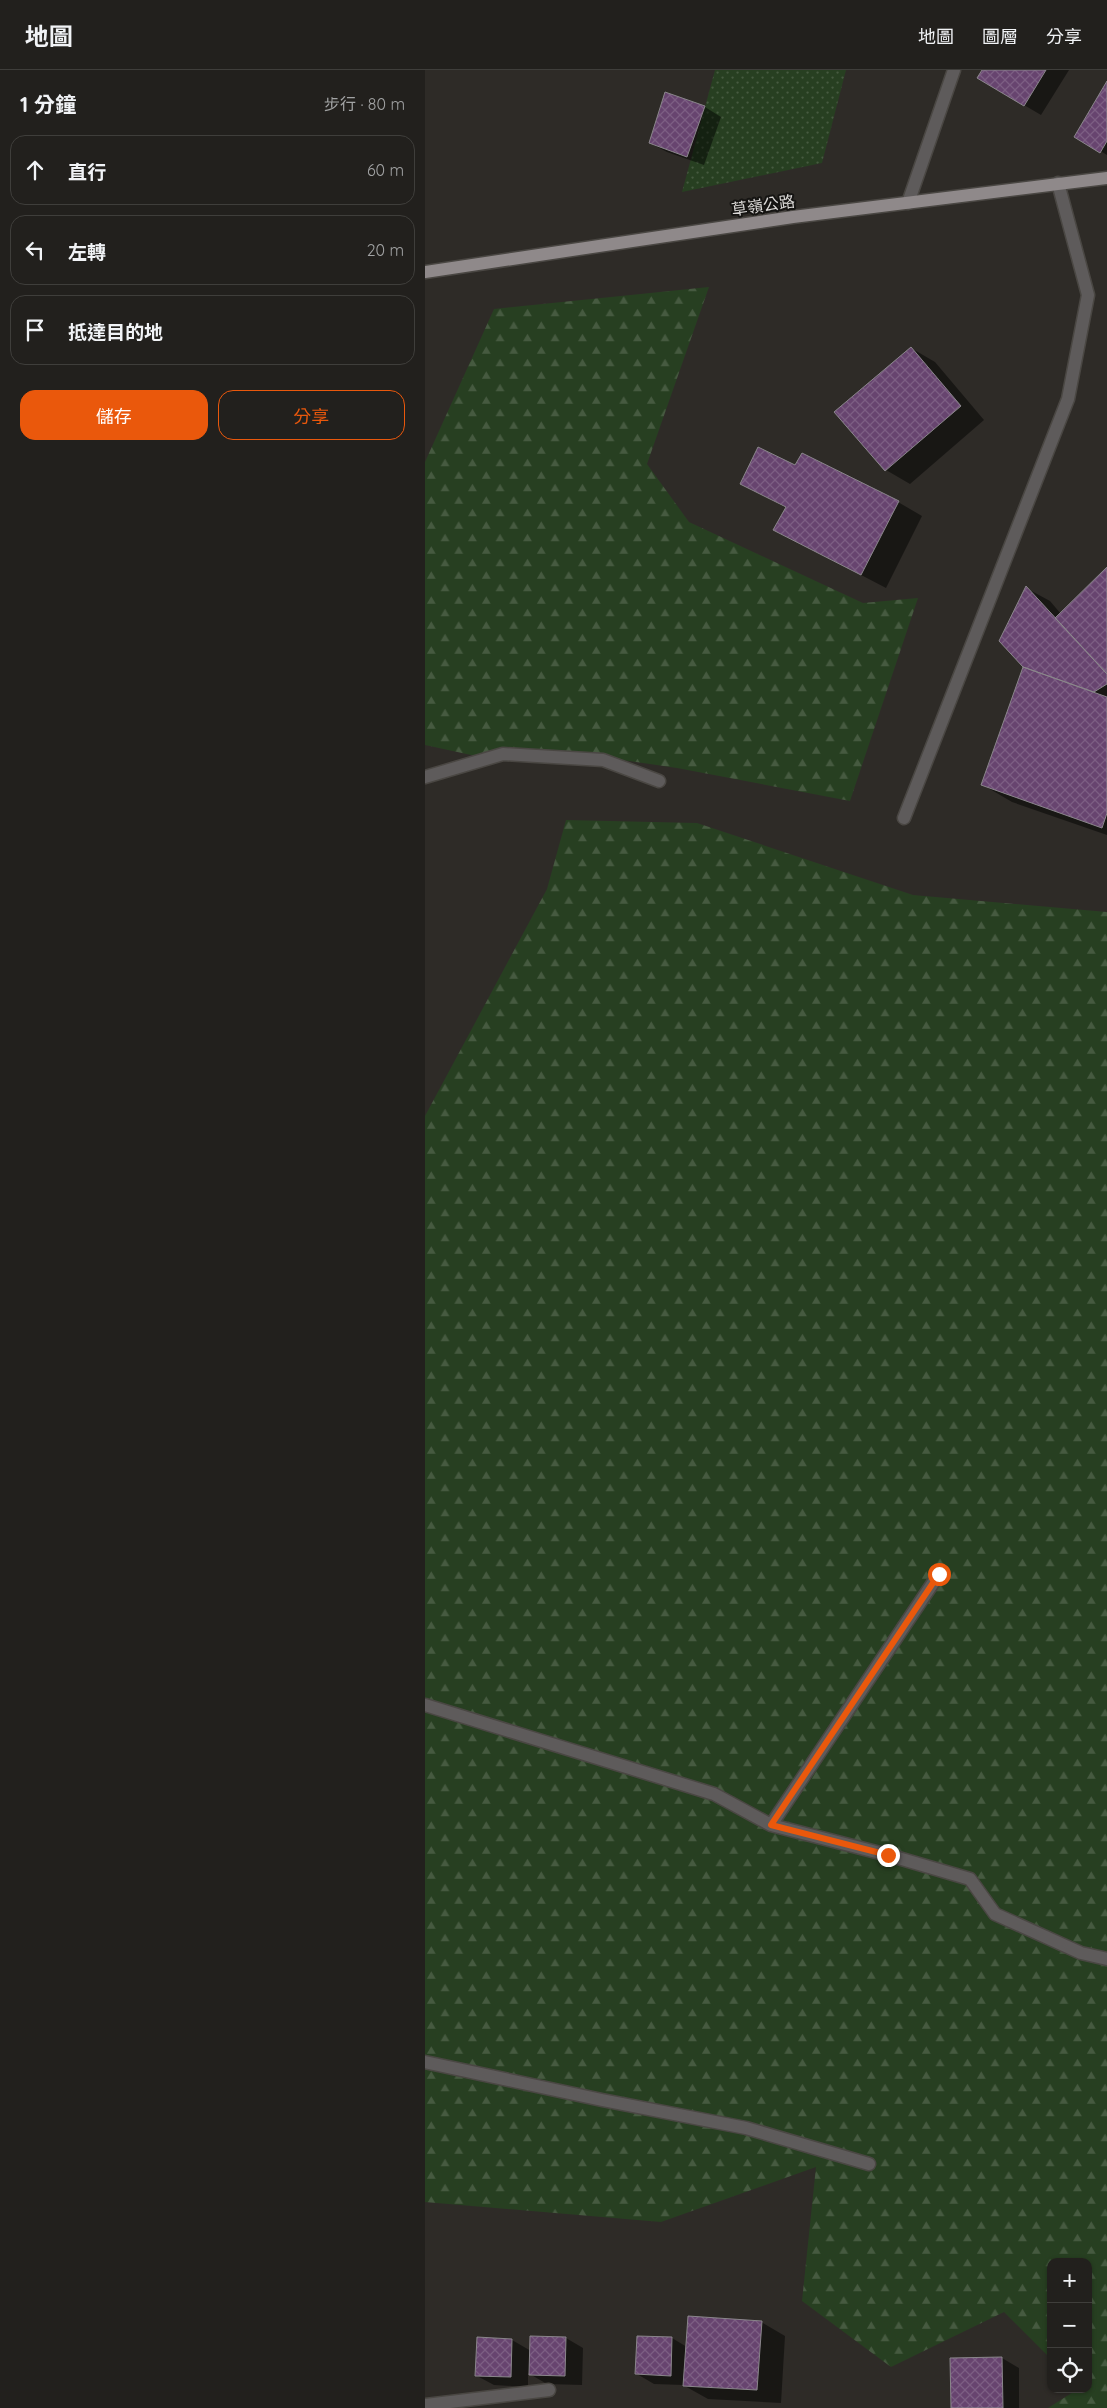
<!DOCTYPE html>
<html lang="zh-TW">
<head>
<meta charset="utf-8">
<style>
  body { margin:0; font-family:Quicksand,"Noto Sans TC",sans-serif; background:#2e2d2a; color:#f1f3f6 }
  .controls { position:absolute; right:15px; bottom:15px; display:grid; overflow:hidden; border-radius:10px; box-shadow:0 1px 4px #0004 }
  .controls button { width:45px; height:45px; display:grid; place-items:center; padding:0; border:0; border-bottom:1px solid #3f3e3b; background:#22201d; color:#f1f3f6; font:25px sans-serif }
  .stop { position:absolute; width:15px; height:15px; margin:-11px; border:4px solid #ea580c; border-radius:50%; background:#fff }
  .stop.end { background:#ea580c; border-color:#fff; box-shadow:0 1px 5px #0008 }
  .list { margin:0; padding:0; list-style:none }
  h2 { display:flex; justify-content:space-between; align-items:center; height:65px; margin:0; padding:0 20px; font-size:21px }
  h2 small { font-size:16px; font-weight:400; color:#a2a3a4 }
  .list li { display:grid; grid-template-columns:32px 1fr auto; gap:15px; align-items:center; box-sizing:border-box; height:70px; margin:0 10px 10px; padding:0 10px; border:1px solid #3f3e3b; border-radius:15px }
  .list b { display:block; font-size:19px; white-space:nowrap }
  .list em { font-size:16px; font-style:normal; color:#a2a3a4 }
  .actions { display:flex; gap:10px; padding:15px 20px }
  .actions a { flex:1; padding:11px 0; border:1px solid #ea580c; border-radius:15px; text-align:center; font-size:18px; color:#ea580c }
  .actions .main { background:#ea580c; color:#fff }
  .icon { flex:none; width:28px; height:28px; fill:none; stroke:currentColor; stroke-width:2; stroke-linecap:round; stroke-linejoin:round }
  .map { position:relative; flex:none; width:682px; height:2338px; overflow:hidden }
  header { display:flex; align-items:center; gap:30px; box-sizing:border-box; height:70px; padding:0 25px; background:#22201d; border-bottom:1px solid #3f3e3b }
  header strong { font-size:24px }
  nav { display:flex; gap:28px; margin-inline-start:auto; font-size:18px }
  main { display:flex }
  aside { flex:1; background:#22201d }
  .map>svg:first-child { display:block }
  .grass { fill:url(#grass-dots) }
  .forest { fill:url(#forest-firs) }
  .shadow { fill:#0007 }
  .building { fill:url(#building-cross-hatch); stroke:#8a868b }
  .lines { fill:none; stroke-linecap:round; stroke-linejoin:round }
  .minor-casing { stroke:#4a4743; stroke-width:15 }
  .major-casing { stroke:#4a4743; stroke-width:15 }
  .minor { stroke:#5e5b5b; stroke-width:12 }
  .major { stroke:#8f898a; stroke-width:12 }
  .route { stroke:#ea580c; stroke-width:6 }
  .labels { text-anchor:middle; stroke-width:4; stroke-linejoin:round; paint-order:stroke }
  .street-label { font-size:16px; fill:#dad8d6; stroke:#151412 }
</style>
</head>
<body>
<header>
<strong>地圖</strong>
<nav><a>地圖</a><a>圖層</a><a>分享</a></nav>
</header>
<main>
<aside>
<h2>1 分鐘<small>步行 · 80 m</small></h2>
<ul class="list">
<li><svg class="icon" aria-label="ahead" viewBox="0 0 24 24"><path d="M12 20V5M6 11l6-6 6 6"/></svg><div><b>直行</b></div><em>60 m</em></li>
<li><svg class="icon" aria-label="left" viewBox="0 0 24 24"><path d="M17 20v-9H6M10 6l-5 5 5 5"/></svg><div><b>左轉</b></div><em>20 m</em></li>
<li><svg class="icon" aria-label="arrive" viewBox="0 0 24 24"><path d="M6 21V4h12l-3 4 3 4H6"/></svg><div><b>抵達目的地</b></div></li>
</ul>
<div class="actions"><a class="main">儲存</a><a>分享</a></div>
</aside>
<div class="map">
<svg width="682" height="2338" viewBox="0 0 682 2338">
  <defs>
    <pattern id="grass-dots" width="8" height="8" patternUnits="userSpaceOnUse" patternTransform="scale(1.25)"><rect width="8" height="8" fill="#273f21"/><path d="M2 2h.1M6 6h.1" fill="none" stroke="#465a40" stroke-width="1.8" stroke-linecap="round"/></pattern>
    <pattern id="forest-firs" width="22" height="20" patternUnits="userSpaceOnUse" patternTransform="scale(1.25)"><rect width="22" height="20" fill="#273f21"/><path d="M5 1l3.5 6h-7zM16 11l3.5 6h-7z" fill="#465a40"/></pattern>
    <pattern id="building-cross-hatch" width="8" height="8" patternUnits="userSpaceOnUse" patternTransform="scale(1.25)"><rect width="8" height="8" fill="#67446f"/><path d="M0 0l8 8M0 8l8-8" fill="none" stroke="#7c5e83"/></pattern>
  </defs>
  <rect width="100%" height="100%" fill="#2e2b27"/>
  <path class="grass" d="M 290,0 L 421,0 L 397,93 L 257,122 Z"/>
  <path class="forest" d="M 284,217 L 222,394 L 264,452 L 438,533 L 493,528 L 425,731 L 252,698 L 143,682 L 60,688 L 0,675 L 0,392 L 69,239 Z
    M 141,750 L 272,753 L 488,825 L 682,842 L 682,2338 L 623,2338 L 653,2319 L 663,2319 L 663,2192 L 626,2192 L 626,2289 L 579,2242 L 466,2297 L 377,2231 L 391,2097 L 236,2152 L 0,2132 L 0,1046 L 122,819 Z"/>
  <path class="shadow" d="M 558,0 L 644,0 L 616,45 L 599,35 Z
    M 682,14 L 682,85 L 651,66 Z
    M 280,37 L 296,47 L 279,95 L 242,82 L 225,73 Z
    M 486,278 L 510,292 L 559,350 L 485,414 L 461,400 Z
    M 316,413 L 473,432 L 497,446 L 461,518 L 350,460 L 361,438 Z
    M 682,499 L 682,765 L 587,732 L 558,715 L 600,596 L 601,518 L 625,531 L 636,544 Z
    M 336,2252 L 360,2266 L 356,2333 L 283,2329 L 258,2315 L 229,2314 L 212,2304 L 213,2267 L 247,2268 L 262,2277 Z
    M 141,2268 L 158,2278 L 157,2315 L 122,2314 L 103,2303 L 103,2317 L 69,2315 L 52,2306 L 53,2269 L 87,2270 L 106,2281 Z
    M 577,2288 L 594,2298 L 594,2338 L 527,2338 Z"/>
  <path class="building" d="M 557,0 L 621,0 L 599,36 L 552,8 Z
    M 682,11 L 682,71 L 675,83 L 649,67 Z
    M 240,22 L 280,36 L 262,87 L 224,73 Z
    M 486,277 L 536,336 L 460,401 L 409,342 Z
    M 333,377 L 370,395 L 377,383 L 474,431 L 436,505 L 348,460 L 361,437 L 315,414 Z
    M 682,497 L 682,604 L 630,548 Z
    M 601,516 L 682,604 L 682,614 L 669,622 L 598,597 L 574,571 Z
    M 598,597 L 682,627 L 682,743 L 677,758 L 556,715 Z
    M 263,2246 L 337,2251 L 332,2320 L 258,2316 Z
    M 105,2266 L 141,2267 L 140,2306 L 104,2305 Z
    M 212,2266 L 247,2267 L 246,2306 L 210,2304 Z
    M 52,2267 L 87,2269 L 86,2307 L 50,2306 Z
    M 577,2287 L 578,2338 L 526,2338 L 525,2288 Z"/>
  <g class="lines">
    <defs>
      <path id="minor" d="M 483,133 L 529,0
        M 0,707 L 78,684 L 178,690 L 234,711
        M 479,748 L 643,329 L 663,225 L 633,113
        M 0,1635 L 289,1724 L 346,1755 L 463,1785 L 545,1809 L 570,1844 L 656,1883 L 682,1889
        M 346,1755 L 514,1504
        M 0,1992 L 177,2030 L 321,2058 L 444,2094
        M 0,2335 L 124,2320"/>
      <path id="major" d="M 0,202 L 368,147 L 682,108"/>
    </defs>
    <use href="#minor" class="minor-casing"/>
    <use href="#major" class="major-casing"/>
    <use href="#minor" class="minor"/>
    <use href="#major" class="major"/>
  </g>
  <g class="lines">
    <path class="route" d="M 463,1785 L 346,1755 L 514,1504"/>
  </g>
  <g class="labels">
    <g class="street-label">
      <text transform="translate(338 135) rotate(-8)" y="6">草嶺公路</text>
    </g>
  </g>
</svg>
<div class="controls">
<button>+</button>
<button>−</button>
<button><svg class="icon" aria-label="locate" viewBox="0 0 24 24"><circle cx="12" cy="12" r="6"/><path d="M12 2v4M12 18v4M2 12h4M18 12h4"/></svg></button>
</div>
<div class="stop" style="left:514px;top:1504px"></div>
<div class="stop end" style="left:463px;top:1785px"></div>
</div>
</main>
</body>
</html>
